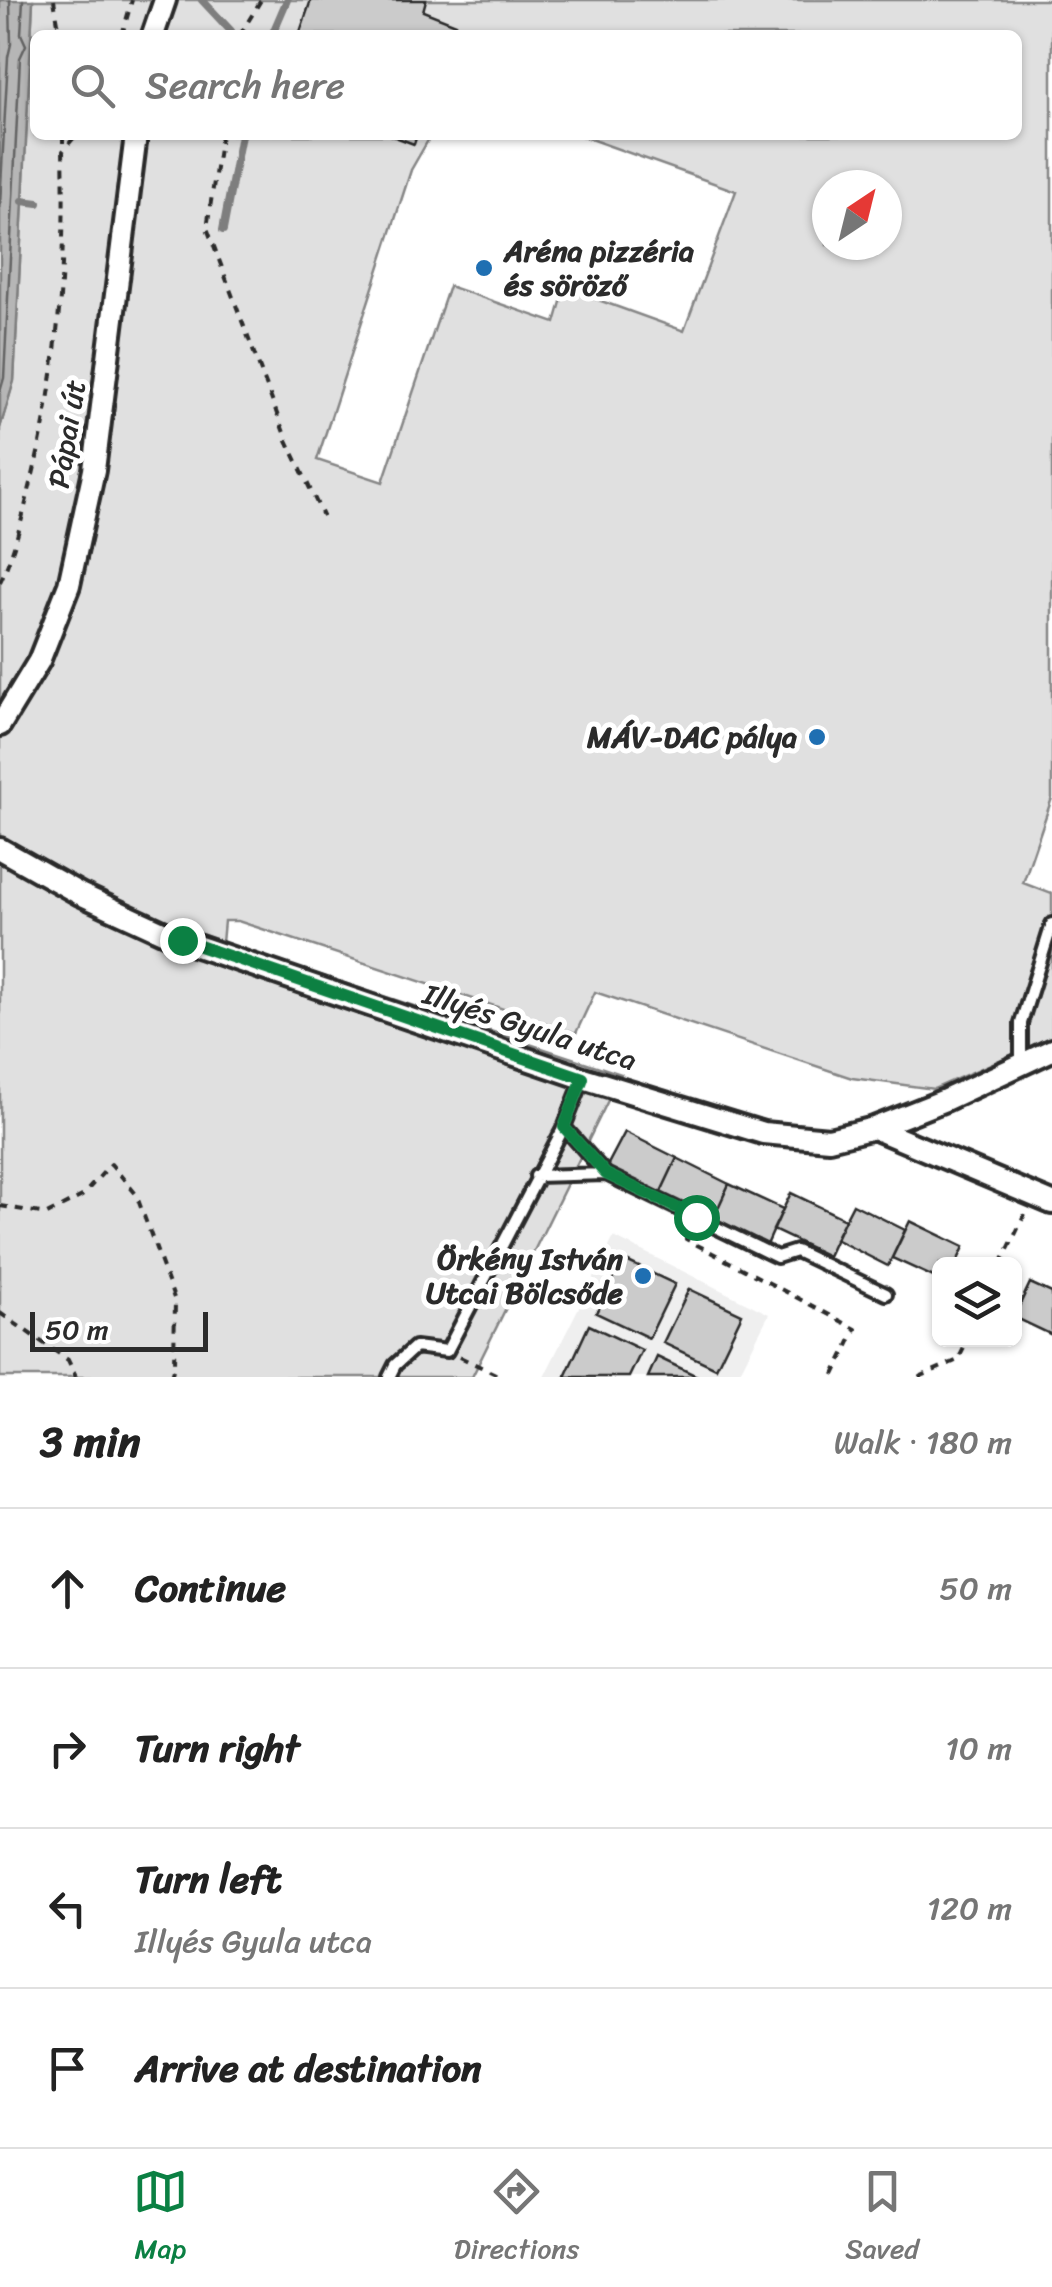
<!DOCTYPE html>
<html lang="en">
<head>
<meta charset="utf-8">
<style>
  body { margin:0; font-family:Sriracha,sans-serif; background:#f6f6f6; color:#222 }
  .controls { position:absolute; right:30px; bottom:30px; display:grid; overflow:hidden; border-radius:15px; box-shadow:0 2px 8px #0004 }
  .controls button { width:90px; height:90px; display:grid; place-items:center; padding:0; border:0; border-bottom:2px solid #e0e0e0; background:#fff; color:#222; font:50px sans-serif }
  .compass { position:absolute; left:812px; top:170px; width:90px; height:90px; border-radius:50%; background:#fff; box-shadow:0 2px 8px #0004; rotate:35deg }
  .scale { position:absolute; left:30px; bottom:25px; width:178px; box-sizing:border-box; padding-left:10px; border:5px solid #2b2b2b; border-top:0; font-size:28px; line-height:35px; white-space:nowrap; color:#2b2b2b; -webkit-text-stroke:8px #fff; paint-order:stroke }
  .stop { position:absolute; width:30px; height:30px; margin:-22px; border:8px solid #0b8043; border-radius:50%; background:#fff }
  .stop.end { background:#0b8043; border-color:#fff; box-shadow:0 2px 10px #0008 }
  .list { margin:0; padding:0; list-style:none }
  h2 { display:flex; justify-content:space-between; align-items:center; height:130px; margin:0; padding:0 40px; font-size:42px }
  h2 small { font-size:32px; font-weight:400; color:#767676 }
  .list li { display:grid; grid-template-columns:65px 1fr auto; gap:30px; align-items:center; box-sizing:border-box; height:160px; padding:0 40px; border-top:2px solid #e0e0e0 }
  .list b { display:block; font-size:38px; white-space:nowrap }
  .list p { margin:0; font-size:32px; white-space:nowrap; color:#767676 }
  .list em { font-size:32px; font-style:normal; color:#767676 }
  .icon { flex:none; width:55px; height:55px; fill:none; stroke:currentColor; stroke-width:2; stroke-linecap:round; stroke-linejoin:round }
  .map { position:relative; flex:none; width:1052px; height:1377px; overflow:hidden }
  .search { position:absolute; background:#fff; box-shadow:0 2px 8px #0004; left:30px; right:30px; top:30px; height:110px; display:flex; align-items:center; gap:25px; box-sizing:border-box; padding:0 35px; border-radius:15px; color:#767676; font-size:38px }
  .sheet { height:770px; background:#fff }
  nav { display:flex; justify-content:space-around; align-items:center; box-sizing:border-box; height:140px; border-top:2px solid #e0e0e0; background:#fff; font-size:28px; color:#767676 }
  nav a { display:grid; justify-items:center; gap:5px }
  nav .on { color:#0b8043 }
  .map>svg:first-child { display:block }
  .built { fill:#efefef }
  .green { fill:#e0e0e0; stroke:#868686; stroke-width:2.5; fill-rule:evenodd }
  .water { fill:#b6b6b6; stroke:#7e7e7e; stroke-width:2.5 }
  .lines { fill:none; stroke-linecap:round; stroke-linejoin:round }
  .shore { stroke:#636363; stroke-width:2.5 }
  .stream { stroke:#7e7e7e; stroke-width:8 }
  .building { fill:#cbcbcb; stroke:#2b2b2b; stroke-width:2.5 }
  .lane-casing { stroke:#2b2b2b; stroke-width:18 }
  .street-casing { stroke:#2b2b2b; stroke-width:28 }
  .path { stroke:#2b2b2b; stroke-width:4; stroke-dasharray:8 8; stroke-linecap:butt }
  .lane { stroke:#fff; stroke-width:10 }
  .street { stroke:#fff; stroke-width:20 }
  .route { stroke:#0b8043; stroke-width:12 }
  .poi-dot { fill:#1f6fb2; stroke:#fff; stroke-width:4 }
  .labels { text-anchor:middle; stroke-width:10; stroke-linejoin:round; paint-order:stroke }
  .poi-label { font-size:30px; font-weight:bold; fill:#2b2b2b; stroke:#fff; text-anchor:end }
  .street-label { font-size:30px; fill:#2b2b2b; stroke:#fff }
</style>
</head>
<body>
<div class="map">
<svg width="1052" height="1377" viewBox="0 0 1052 1377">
  <rect width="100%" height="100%" fill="#fff"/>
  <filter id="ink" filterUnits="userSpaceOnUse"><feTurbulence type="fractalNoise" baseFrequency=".01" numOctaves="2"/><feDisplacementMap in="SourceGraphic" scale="20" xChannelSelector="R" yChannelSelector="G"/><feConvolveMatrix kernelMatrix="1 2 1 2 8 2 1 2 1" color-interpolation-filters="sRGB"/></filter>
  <g filter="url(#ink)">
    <path class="built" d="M 614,1237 L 769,1314 L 737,1377 L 544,1377 Z"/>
    <path class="green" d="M 33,0 L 1052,0 L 1052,798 L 1023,883 L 1052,894 L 1052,1037 L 934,1089 L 852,1078 L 595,992 L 576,1033 L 238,921 L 224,921 L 222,943 L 621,1074 L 472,1377 L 0,1377 L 0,428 L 14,380 ZM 35,35 L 1017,35 L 1017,135 L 579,135 L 736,191 L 684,331 L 565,288 L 555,323 L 449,286 L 383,482 L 317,460 L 411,170 L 431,135 L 35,135 ZM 827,185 L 887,185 L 887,245 L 827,245 Z"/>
    <path class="water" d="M 0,0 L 33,0 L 14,381 L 0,428 Z"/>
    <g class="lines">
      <path class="shore" d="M 0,204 L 8,57 L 11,44 L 10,0
        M 0,392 L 4,378 L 20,58 L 26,45 L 21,34 L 23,0"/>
      <path class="stream" d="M 202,0 L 231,31
        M 272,35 L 287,0
        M 23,201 L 38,203
        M 223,230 L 241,135"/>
    </g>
    <path class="building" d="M 311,0 L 426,0 L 423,11 L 456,24 L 453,35 L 299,35 Z
      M 390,135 L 417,135 L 414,144 Z
      M 625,1132 L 677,1158 L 660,1194 L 606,1168 Z
      M 677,1158 L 729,1184 L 713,1219 L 660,1194 Z
      M 729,1184 L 783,1209 L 767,1245 L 713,1219 Z
      M 791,1193 L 845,1219 L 828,1256 L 773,1230 Z
      M 853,1204 L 905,1230 L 888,1266 L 835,1239 Z
      M 910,1221 L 964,1247 L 956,1264 L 940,1264 L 940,1280 L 892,1258 Z
      M 622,1259 L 675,1284 L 649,1338 L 596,1313 Z
      M 1030,1283 L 1052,1293 L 1052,1335 L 1014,1317 Z
      M 689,1289 L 742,1314 L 716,1368 L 663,1343 Z
      M 589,1325 L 642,1350 L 629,1377 L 565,1377 Z
      M 657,1357 L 699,1377 L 648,1377 Z"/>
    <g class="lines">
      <defs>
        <path id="lane" d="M 1021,1063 L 1021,1023 L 1052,924
          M 564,1127 L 606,1174 L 777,1257 L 796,1251 L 886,1294
          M 536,1176 L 606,1174
          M 389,1377 L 395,1365 L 415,1347 L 447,1351 L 564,1127 L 583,1079"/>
        <path id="street" d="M 153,35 L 165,0
          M 0,725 L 39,661 L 69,585 L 94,470 L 136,135
          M 0,849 L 80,894 L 182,941 L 583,1078 L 763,1133 L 829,1139 L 874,1128 L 945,1100 L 1052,1050
          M 874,1128 L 1052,1203"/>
      </defs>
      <use href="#lane" class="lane-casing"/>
      <use href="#street" class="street-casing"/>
      <path class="path" d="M 54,0 L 60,35
        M 122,35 L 132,0
        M 240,35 L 261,0
        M 63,135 L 63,151
        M 221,135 L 207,228 L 286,438 L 323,516
        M 0,582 C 14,553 22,519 30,487 C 58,377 66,265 63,151 L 76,135
        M 0,1206 L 47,1214 L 82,1196 L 111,1164 L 136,1194 L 175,1301 L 174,1366 L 171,1377
        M 688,1235 L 686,1239 L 856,1329 L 833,1377
        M 1001,1264 L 1025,1214
        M 0,1313 L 68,1360 L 76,1377
        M 460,1357 L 502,1377
        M 919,1377 L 958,1360 L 968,1340"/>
      <use href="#lane" class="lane"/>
      <use href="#street" class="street"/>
    </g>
  </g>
  <g class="lines" filter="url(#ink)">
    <path class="route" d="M 182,940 L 583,1078 L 564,1127 L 606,1174 L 696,1217"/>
  </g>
  <g class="poi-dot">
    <circle cx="484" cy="268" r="10"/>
    <circle cx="817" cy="737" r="10"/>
    <circle cx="643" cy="1276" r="10"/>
  </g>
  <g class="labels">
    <g class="poi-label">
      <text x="504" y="261" text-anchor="start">Aréna pizzéria<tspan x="504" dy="34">és söröző</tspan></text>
      <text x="797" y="747">MÁV-DAC pálya</text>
      <text x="623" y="1269">Örkény István<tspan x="623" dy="34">Utcai Bölcsőde</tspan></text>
    </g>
    <g class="street-label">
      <text transform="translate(67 434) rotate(-81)" y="10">Pápai út</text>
      <text transform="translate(530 1027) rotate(18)" y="10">Illyés Gyula utca</text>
    </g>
  </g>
</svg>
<div class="controls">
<button><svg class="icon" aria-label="layers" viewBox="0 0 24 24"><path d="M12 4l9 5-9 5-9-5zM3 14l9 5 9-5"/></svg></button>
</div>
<svg class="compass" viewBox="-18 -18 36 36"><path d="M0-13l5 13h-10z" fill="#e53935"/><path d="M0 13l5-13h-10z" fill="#767676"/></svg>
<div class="scale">50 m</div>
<div class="stop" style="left:696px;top:1217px"></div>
<div class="stop end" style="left:182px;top:940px"></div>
<div class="search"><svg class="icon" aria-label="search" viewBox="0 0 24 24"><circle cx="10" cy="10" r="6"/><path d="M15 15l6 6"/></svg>Search here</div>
</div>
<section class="sheet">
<h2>3 min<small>Walk · 180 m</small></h2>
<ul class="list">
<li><svg class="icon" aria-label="ahead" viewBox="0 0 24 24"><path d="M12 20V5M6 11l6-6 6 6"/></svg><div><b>Continue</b></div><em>50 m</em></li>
<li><svg class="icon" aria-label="right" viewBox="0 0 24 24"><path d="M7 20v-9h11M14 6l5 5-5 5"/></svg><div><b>Turn right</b></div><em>10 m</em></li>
<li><svg class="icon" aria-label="left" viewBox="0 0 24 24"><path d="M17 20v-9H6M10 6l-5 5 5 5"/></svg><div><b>Turn left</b><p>Illyés Gyula utca</p></div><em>120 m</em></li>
<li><svg class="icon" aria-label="arrive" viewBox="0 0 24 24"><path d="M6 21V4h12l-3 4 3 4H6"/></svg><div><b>Arrive at destination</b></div></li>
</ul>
</section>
<nav>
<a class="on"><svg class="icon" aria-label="map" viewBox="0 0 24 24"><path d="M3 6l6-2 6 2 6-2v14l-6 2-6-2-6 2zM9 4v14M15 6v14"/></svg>Map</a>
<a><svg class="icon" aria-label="directions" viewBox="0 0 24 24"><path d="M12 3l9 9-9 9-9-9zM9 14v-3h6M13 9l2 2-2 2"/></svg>Directions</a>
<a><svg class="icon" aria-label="saved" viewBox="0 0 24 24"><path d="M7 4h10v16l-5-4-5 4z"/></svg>Saved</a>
</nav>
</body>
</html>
